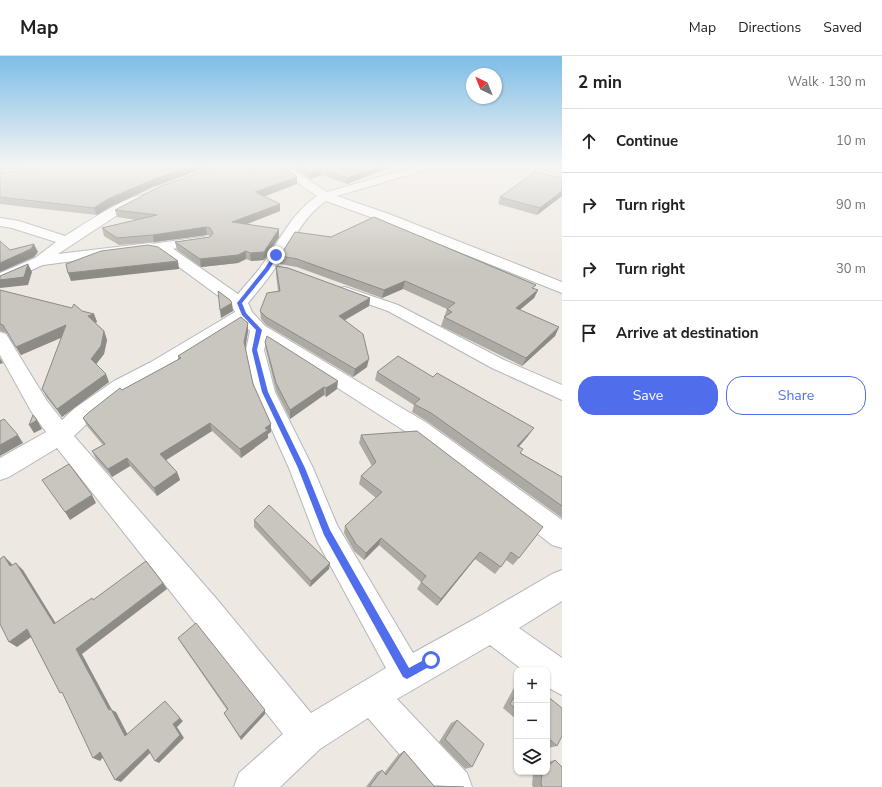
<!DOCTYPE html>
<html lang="en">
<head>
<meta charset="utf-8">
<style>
  body { margin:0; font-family:"Nunito Sans",sans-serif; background:#f2f2f2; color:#202124 }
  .controls { position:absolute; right:12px; bottom:12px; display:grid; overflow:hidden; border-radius:8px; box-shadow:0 1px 3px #0004 }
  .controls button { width:36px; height:36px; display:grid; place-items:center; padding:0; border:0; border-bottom:1px solid #e0e0e0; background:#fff; color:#202124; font:20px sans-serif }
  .compass { position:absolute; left:466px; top:12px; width:36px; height:36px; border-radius:50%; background:#fff; box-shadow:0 1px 3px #0004; rotate:317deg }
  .stop { position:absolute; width:12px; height:12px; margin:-9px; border:3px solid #506eeb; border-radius:50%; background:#fff }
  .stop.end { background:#506eeb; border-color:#fff; box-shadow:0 1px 4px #0008 }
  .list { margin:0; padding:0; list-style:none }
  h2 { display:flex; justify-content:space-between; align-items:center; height:52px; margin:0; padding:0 16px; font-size:17px }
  h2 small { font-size:13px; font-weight:400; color:#757577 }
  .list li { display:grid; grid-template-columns:26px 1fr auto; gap:12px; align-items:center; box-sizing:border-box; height:64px; padding:0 16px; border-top:1px solid #e0e0e0 }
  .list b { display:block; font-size:15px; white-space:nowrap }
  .list em { font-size:13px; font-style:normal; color:#757577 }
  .actions { display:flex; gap:8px; padding:12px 16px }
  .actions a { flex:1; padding:9px 0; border:1px solid #506eeb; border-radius:16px; text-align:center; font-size:14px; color:#506eeb }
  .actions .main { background:#506eeb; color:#fff }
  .icon { flex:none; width:22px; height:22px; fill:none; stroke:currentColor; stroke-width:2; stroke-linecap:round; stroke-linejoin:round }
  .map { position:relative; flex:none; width:562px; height:731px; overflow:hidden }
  header { display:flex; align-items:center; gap:24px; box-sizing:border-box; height:56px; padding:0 20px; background:#fff; border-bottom:1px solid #e0e0e0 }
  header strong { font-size:19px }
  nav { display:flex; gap:22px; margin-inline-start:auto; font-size:14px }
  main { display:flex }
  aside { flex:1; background:#fff }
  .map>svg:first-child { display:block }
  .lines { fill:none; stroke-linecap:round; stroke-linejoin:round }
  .lane-casing { stroke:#b4b7bf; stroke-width:2 }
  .street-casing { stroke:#b4b7bf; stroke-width:2 }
  .lane { fill:#fff; fill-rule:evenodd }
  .street { fill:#fff; fill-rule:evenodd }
  .wall { fill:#adaaa4 }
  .shaded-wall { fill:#8d8b86 }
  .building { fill:#c9c6bf; stroke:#8d8b86 }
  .route { fill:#506eeb }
</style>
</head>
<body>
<header>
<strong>Map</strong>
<nav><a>Map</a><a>Directions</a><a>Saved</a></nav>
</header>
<main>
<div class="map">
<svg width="562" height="731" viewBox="0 0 562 731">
  <rect width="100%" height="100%" fill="#ede8e1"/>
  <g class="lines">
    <defs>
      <path id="lane" d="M 202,181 L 206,182 L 208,185 L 206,188 L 158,195 L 153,194 L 152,191 L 153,188 L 158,187 Z
        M 345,231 L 398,249 L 504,304 L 562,329 L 562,344 L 492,312 L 388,255 L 340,238 L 338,235 L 340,232 Z"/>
      <path id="street" d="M 277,110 L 288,110 L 327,136 L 418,110 L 433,110 L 432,112 L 337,140 L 389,158 L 562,226 L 562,237 L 379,164 L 326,145 C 304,160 294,183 280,205 C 270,220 259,234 248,247 L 252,256 L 265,270 L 427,367 L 562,464 L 562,492 L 552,489 L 411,379 L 266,286 L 264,294 L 275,336 L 313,412 L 337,469 L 413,597 L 480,560 L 552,518 L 562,514 L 562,545 L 519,572 L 562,602 L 562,639 L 547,631 L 547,614 L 523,614 L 490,589 L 397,643 L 467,717 L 472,731 L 428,731 L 368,662 L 320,693 L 280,731 L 234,731 L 239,717 L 283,678 L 57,392 L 9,421 L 0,424 L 0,402 L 46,376 L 31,355 L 0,299 L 0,276 L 6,278 L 47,345 L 62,364 L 75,352 L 114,325 L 151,306 L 235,256 L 232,250 L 160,197 L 150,195 L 43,209 L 0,228 L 0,217 L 35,202 L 56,186 L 12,172 L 0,170 L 0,162 L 19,165 L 65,180 C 80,171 131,136 146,139 L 148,142 L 146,145 L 119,158 L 58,198 L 150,187 L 169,190 L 238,238 C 247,227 257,217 265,205 C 281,182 293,156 317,140 L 302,130 ZM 242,267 L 250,275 L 246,294 L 255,336 L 289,412 L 317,485 L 386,612 L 311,657 L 215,541 L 74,380 L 91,364 L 128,335 L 165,316 Z
        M 539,110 L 562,111 L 562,117 L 540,112 Z"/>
    </defs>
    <use href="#lane" class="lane-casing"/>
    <use href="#street" class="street-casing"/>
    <use href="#lane" class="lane"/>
    <use href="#street" class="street"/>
  </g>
  <path class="wall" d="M 59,110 L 211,110 L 153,131 L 110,151 L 97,159 L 0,148 L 0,117 Z
    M 290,110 L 394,110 L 347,128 L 322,119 L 310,123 Z
    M 562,122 L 562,140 L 537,159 L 498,148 L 500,141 Z
    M 297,128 L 264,140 L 280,148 L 280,155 L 246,168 L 279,173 L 279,181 L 264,204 L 251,205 L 246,203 L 238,207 L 201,211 L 177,194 L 175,186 L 210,181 L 211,180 L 207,179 L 154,186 L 119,189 L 104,180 L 102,172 L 137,164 L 117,161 L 115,154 Z
    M 280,200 L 534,233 L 538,234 L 534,242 L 520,254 L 559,271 L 555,280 L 522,310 L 441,270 L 447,253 L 403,233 L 382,242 L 297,211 L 280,208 Z
    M 276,210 L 370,242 L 369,250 L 345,264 L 367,311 L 353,321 L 266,269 L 261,263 L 260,255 L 278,235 L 276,218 Z
    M 0,234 L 94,258 L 97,266 L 95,267 L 104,275 L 107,284 L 104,298 L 96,308 L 109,326 L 62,361 L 47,342 L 42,333 L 62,281 L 21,299 L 7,277 L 0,275 Z
    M 248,267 L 248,275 L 245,292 L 253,328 L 271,368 L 271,376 L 268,378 L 268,382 L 241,402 L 212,375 L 166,404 L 177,416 L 180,424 L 157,440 L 130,410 L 112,421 L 96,403 L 92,395 L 103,389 L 87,370 L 83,362 L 122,334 L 178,304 L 178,300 Z
    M 265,286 L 337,333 L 326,341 L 324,339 L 290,363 L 276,335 L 266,294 Z
    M 377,316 L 528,380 L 519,391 L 521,397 L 562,421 L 562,462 L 428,366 L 412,356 L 414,349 L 375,324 Z
    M 361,379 L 519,502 L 513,509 L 506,504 L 495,518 L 475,503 L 437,550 L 417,533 L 421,526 L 379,489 L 364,504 L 354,495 L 344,477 L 345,470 L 376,442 L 359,428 L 361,420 L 372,410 L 359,387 Z
    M 254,464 L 329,513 L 310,531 L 254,471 Z
    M 178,582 L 265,658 L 241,684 L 224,657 L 227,654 L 181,587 Z
    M 517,626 L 517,664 L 503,652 Z
    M 547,640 L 557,690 L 548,692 L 547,692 Z
    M 457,664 L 472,711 L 465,713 L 439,686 L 451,667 Z
    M 404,695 L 434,730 L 464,731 L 366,731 L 377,716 L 382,714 L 384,717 L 398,699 Z
    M 555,704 L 562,731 L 533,731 L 532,729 L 533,717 L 534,716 L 547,716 L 547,706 Z"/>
  <path class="shaded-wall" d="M 0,110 L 38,110 L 0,115 Z
    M 192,110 L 211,110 L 153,131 L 110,151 L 97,159 L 94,152 L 108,143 L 152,124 Z
    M 378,110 L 394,110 L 347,128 L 347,122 Z
    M 322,112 L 322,119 L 310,123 L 311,116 Z
    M 297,121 L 297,128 L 255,144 L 255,136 Z
    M 562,135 L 562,140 L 537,159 L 540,152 Z
    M 280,148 L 280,155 L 232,174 L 232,166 Z
    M 206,171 L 207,179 L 154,186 L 153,179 Z
    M 279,173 L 279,181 L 264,204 L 251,205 L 250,197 Z
    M 34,188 L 38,196 L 34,201 L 0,216 L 0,207 Z
    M 246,195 L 246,203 L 238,207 L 201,211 L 200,203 Z
    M 178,205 L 179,213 L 71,225 L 68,217 Z
    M 28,208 L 32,216 L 28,229 L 0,232 L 0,224 Z
    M 405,225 L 403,233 L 382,242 L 384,234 Z
    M 538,234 L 534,242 L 512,260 L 516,252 Z
    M 370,242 L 369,250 L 338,268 L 339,260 Z
    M 232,247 L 233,255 L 221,262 L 220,254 Z
    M 94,258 L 97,266 L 91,268 L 88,260 Z
    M 248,267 L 248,275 L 245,294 L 244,286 Z
    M 66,269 L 70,278 L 21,299 L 16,291 Z
    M 559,271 L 555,280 L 522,310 L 526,302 Z
    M 104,275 L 107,284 L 104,298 L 94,311 L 91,303 Z
    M 0,302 L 3,307 L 0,308 Z
    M 369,303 L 367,311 L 353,321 L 355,313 Z
    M 106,318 L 109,326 L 62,361 L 57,353 Z
    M 338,325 L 337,333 L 326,341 L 326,332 Z
    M 324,331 L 324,339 L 290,363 L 290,354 Z
    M 37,364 L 42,373 L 34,377 L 29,369 Z
    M 210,367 L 212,375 L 163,406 L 160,398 Z
    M 271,368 L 271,376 L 268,378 L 268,382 L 241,402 L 240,393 L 265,372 Z
    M 534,372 L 528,380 L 512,398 L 517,390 Z
    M 18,379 L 23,387 L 0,400 L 0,389 Z
    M 127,402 L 130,410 L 112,421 L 108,413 Z
    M 177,416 L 180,424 L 157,440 L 154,432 Z
    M 92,439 L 96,447 L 70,464 L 65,456 Z
    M 381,482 L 379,489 L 364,504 L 366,497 Z
    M 480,496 L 475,503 L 437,550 L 441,543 Z
    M 4,500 L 11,507 L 17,517 L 10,510 Z
    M 16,507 L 23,514 L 60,574 L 54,568 Z
    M 330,507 L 329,513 L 310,531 L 311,525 Z
    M 163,527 L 167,533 L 82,598 L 112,654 L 116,656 L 130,683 L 125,680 L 109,654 L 76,593 Z
    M 27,573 L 34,579 L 17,591 L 9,586 Z
    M 265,654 L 265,658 L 241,684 L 240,681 Z
    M 180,662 L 183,665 L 177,671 L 184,682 L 159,707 L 155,705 L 173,668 Z
    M 148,693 L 152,695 L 121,726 L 115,724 Z
    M 100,696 L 106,698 L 100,705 L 93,702 Z"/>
  <path class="building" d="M 59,110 L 192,110 L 152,124 L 108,143 L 94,152 L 0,141 L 0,117 L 44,111 Z
    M 219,110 L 282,110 L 297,121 L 255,136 L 280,148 L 232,166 L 279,173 L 264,196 L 250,197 L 246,195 L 238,199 L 200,203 L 175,186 L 210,181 L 213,177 L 210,172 L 206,171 L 153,179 L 117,182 L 102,172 L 157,159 L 115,154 L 161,130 Z
    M 300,110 L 378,110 L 347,122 L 322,112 L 311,116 Z
    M 535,116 L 562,122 L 562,135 L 540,152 L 500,141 Z
    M 374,161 L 536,229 L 532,232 L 538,234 L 516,252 L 559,271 L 526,302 L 444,261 L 452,256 L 447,253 L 455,247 L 405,225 L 384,234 L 297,203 L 280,200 L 295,176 L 331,181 Z
    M 0,185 L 10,194 L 34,188 L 31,193 L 0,207 Z
    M 148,189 L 158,191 L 178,205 L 68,217 L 66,208 L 101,195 Z
    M 28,208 L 24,221 L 0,224 L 0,220 Z
    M 276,210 L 288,212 L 370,242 L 339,260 L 363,278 L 369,303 L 355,313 L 266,261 L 260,255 L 267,237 L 280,235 Z
    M 0,234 L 72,252 L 74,248 L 82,255 L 94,258 L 88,260 L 104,275 L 101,290 L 91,303 L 106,318 L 57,353 L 42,333 L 66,269 L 16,291 L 3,269 L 0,268 Z
    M 218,235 L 230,244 L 232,247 L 220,254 Z
    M 241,261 L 248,267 L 244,286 L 253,328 L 271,368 L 265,372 L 268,374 L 240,393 L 210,367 L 160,398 L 177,416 L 154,432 L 127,402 L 108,413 L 92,395 L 105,388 L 83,362 L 88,357 L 120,332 L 122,334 L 181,302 L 178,300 Z
    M 267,280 L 338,325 L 326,332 L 324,331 L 290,354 L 276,327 L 265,286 Z
    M 398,300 L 433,321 L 437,317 L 534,372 L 517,390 L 523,393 L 520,397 L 562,421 L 562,450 L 431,357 L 414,348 L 420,343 L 377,316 Z
    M 33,359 L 37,364 L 29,369 Z
    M 4,363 L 18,379 L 0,389 L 0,365 Z
    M 417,375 L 543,471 L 519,502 L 511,496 L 501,511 L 480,496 L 441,543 L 421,526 L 426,520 L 381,482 L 366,497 L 356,488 L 345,470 L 382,436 L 361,420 L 376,406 L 361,379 Z
    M 69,408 L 92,439 L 65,456 L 42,424 Z
    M 269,449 L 330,507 L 311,525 L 254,464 Z
    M 4,500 L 10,510 L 16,507 L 54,568 L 92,542 L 93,544 L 146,505 L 163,527 L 76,593 L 109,654 L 111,653 L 125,680 L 165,645 L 180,662 L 173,668 L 180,679 L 155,705 L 148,693 L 115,724 L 100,696 L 93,702 L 62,636 L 60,637 L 27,573 L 9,586 L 0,568 L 0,503 Z
    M 196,567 L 265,654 L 240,681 L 224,657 L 228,653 L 178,582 Z
    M 517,636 L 517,654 L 510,648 Z
    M 547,640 L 562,652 L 562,680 L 557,690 L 547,681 Z
    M 457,664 L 484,688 L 472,711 L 445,683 Z
    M 404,695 L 434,730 L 464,731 L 369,731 L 382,714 L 386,719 Z
    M 555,704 L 562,711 L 562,731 L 542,731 L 541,728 L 542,716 L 547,716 L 547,711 Z"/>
  <linearGradient id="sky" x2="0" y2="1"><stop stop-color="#7dbde7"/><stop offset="0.52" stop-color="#f7f5f2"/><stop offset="1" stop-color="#f7f5f2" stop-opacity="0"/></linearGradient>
  <rect width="562" height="212" fill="url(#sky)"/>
  <path class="route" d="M 274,198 L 278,199 L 269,214 L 242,247 L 246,257 L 262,274 L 257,294 L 268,336 L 305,412 L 330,474 L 409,612 L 431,600 L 434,601 L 436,604 L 434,608 L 407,623 L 403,621 L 324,479 L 298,412 L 262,336 L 252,294 L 256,274 L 242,259 L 237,247 L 265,212 Z"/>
</svg>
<div class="controls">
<button>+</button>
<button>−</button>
<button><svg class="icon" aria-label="layers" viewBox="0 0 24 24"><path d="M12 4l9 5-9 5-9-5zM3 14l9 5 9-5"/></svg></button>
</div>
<svg class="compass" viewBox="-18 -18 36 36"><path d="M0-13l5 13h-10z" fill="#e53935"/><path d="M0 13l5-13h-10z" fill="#757577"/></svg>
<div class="stop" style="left:431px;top:604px"></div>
<div class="stop end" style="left:276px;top:199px"></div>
</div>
<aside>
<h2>2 min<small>Walk · 130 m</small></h2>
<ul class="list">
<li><svg class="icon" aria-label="ahead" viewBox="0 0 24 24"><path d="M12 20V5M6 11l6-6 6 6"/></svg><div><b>Continue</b></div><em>10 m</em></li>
<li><svg class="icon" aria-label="right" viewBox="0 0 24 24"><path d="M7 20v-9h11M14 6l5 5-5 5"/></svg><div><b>Turn right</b></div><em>90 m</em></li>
<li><svg class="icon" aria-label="right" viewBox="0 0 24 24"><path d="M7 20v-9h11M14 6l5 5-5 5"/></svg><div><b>Turn right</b></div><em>30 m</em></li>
<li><svg class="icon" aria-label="arrive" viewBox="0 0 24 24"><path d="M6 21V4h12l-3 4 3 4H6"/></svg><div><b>Arrive at destination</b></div></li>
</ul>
<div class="actions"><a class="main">Save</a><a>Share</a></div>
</aside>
</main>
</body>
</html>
